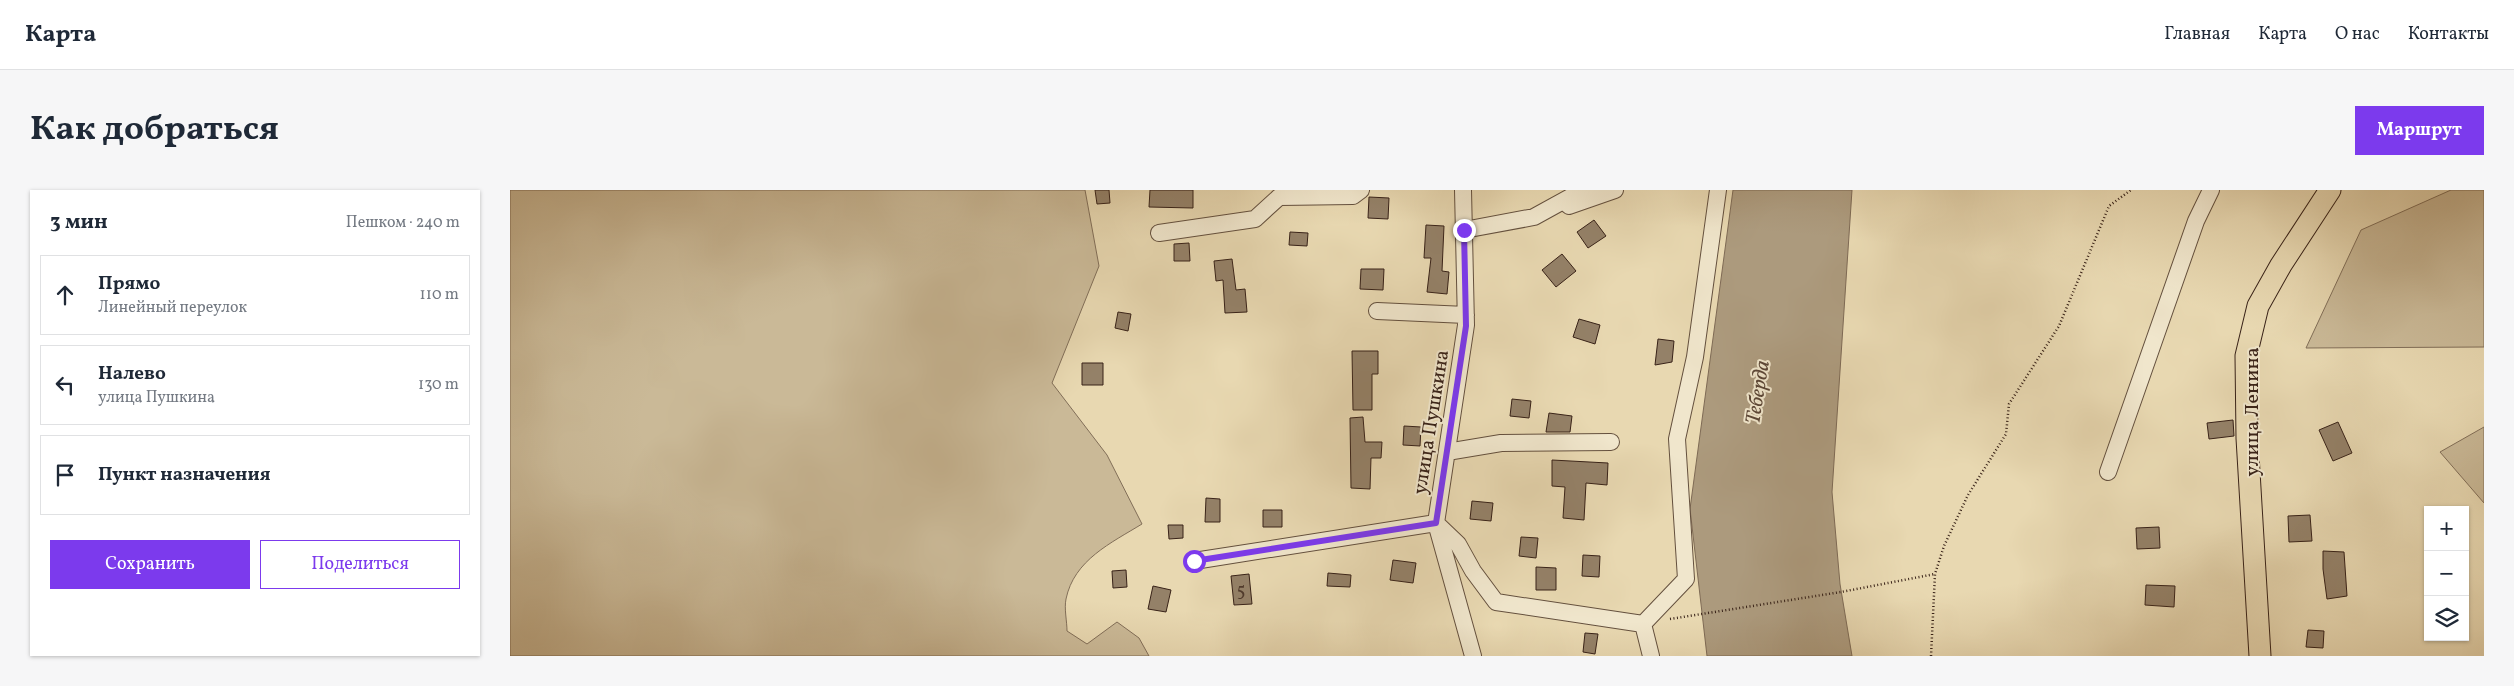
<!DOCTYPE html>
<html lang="ru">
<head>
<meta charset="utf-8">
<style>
  body { margin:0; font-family:Vollkorn,serif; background:#f6f6f7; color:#1f2937 }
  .controls { position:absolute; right:15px; bottom:15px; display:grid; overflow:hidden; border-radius:0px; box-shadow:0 1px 4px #0004 }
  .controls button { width:45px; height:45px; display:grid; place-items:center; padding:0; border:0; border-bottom:1px solid #e0e1e3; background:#fff; color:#1f2937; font:25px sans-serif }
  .stop { position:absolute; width:15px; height:15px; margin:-11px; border:4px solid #7c3aed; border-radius:50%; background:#fff }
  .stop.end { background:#7c3aed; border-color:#fff; box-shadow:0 1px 5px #0008 }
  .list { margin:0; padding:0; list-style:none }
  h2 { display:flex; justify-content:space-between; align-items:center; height:65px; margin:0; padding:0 20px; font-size:21px }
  h2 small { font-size:16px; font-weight:400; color:#747a83 }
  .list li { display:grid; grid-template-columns:32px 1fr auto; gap:15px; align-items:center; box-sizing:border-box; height:80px; margin:0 10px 10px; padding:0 10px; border:1px solid #e0e1e3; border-radius:0px }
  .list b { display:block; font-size:19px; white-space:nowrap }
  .list p { margin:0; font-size:16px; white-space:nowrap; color:#747a83 }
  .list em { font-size:16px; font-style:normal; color:#747a83 }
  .actions { display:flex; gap:10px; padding:15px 20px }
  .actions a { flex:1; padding:11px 0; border:1px solid #7c3aed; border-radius:0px; text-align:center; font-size:18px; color:#7c3aed }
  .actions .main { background:#7c3aed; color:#fff }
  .icon { flex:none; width:28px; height:28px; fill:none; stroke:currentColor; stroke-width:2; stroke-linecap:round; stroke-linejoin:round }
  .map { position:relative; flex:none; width:1974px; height:466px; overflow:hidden; border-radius:0px }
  header { display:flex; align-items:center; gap:30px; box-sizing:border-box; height:70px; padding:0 25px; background:#fff; border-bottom:1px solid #e0e1e3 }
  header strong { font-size:24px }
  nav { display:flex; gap:28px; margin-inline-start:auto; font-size:18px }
  .intro { display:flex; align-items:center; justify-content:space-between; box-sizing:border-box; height:120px; padding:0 30px }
  h1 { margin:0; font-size:35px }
  .button { padding:12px 22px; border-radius:0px; background:#7c3aed; color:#fff; font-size:18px; font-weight:700 }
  main { display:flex; gap:30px; padding:0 30px }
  aside { flex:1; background:#fff; border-radius:0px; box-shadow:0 1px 4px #0004 }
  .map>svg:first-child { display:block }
  .green { fill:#cab997; stroke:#816e58 }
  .water { fill:#ac9a7d; stroke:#7e6a55 }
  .building { fill:#948168; stroke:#382218 }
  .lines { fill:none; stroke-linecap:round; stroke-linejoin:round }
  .minor-casing { stroke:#64503e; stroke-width:18 }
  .major-casing { stroke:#382218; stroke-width:23 }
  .path { stroke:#382218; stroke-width:2.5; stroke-dasharray:1 2.5; stroke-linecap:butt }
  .minor { stroke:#f0e6cc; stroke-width:16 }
  .major { stroke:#e8d8b1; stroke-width:21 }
  .route { stroke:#7c3aed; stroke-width:6 }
  .labels { text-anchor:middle; stroke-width:4; stroke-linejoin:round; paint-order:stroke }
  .number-label { font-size:18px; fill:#4f3a2c }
  .street-label { font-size:20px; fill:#382218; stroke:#f0e6cc }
  .water-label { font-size:21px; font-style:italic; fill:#5b4636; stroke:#f0e6cc }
</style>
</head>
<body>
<header>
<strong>Карта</strong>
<nav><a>Главная</a><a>Карта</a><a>О нас</a><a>Контакты</a></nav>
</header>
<div class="intro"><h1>Как добраться</h1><a class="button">Маршрут</a></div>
<main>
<aside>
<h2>3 мин<small>Пешком · 240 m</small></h2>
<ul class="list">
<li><svg class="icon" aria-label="ahead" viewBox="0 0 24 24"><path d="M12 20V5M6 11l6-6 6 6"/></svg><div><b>Прямо</b><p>Линейный переулок</p></div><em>110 m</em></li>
<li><svg class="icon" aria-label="left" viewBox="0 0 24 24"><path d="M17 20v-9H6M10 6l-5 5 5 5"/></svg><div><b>Налево</b><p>улица Пушкина</p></div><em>130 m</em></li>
<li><svg class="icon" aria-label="arrive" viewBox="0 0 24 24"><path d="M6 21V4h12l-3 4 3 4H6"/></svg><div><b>Пункт назначения</b></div></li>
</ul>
<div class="actions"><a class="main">Сохранить</a><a>Поделиться</a></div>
</aside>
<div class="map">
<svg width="1974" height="466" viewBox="0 0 1974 466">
  <rect width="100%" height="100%" fill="#e8d8b1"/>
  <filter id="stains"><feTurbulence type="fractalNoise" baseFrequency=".004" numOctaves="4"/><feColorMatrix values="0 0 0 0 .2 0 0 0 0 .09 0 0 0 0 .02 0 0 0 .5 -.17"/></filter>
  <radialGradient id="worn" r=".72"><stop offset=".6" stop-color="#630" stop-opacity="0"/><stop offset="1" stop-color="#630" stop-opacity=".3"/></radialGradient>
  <path class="green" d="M 0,0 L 575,0 L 589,76 L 542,193 L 597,265 L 632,334 C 601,353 564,370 556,409 C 554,419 557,431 557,441 L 577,454 L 607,432 L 629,448 L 639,466 L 0,466 Z
    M 1941,0 L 1974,0 L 1974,157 L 1796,158 L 1851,40 Z
    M 1974,237 L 1974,313 L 1930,262 Z"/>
  <path class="water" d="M 1223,0 L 1342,0 L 1322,302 L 1330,394 L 1342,466 L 1197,466 L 1180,319 Z"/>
  <path class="building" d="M 585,0 L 599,0 L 600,13 L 587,14 Z
    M 640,0 L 683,0 L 683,18 L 639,17 Z
    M 859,7 L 879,8 L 878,29 L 858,28 Z
    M 1084,30 L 1096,46 L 1078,58 L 1067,42 Z
    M 916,35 L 934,36 L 932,81 L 939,82 L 937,104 L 917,102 L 921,68 L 914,68 Z
    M 780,42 L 798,43 L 797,56 L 779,55 Z
    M 679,53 L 680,71 L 664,71 L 664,54 Z
    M 1052,64 L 1066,81 L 1046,97 L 1032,80 Z
    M 722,69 L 726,100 L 735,99 L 737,122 L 715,123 L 713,90 L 706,91 L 704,71 Z
    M 851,79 L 874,79 L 873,100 L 850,99 Z
    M 608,122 L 621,124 L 618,141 L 605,138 Z
    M 1069,129 L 1090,135 L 1085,154 L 1063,147 Z
    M 1148,149 L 1164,151 L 1162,172 L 1145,175 Z
    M 842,161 L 868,161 L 868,184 L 862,184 L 862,220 L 843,220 Z
    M 572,173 L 593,173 L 593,195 L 572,195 Z
    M 1002,209 L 1021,211 L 1019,228 L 1000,226 Z
    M 1039,223 L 1062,226 L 1060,242 L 1036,242 Z
    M 853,227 L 855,252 L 872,252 L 871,268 L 861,268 L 860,299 L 841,298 L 840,228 Z
    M 1723,230 L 1724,246 L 1699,249 L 1697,233 Z
    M 1828,232 L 1842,263 L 1823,271 L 1809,240 Z
    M 894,236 L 911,237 L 910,256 L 893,255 Z
    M 1042,270 L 1098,273 L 1097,295 L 1076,293 L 1074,330 L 1053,328 L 1055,297 L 1042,296 Z
    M 696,308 L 710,309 L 710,332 L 695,332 Z
    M 962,311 L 983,313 L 981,331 L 960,329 Z
    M 753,320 L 772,320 L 772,337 L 753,337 Z
    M 1800,325 L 1802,351 L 1779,352 L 1778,326 Z
    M 658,335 L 673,335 L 673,348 L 659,349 Z
    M 1649,337 L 1650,358 L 1627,359 L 1626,338 Z
    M 1011,347 L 1028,348 L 1026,368 L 1009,366 Z
    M 1813,361 L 1834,362 L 1837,406 L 1817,409 L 1813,379 Z
    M 1073,365 L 1090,366 L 1089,387 L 1072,386 Z
    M 883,370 L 906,373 L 903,393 L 880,390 Z
    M 1026,377 L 1046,378 L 1046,400 L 1026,400 Z
    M 616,380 L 617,397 L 603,398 L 602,381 Z
    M 818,383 L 841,385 L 840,397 L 817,396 Z
    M 739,384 L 742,414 L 724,415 L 721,386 Z
    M 1636,395 L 1665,396 L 1664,417 L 1635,415 Z
    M 643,396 L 661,400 L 656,422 L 638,419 Z
    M 1798,440 L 1814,441 L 1813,458 L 1796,457 Z
    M 1075,443 L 1088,444 L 1085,464 L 1073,462 Z"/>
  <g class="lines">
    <defs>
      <path id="minor" d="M 953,0 L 956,135 L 926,333 L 963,466
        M 1059,16 L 1105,0
        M 954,40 L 1024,27 L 1073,0
        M 649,43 L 745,29 L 769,7 L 843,6 L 851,0
        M 867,121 L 956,125
        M 937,262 L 991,253 L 1101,252
        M 1598,282 L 1686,31 L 1701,0
        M 684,371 L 926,333 L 948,354 L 963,381 L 986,412 L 1133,434
        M 1141,466 L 1133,434 L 1176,389 L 1167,249 L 1185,167 L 1208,0"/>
      <path id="major" d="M 1750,466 L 1737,248 L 1736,166 L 1748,116 L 1771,75 L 1820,0"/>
    </defs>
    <use href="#minor" class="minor-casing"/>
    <use href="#major" class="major-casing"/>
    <path class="path" d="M 1160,429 L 1331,402 L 1425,384
      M 1421,466 L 1425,384 L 1434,356 L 1458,305 L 1496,244 L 1499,214 L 1549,136 L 1599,16 L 1621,0"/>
    <use href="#minor" class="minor"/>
    <use href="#major" class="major"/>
  </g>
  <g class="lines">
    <path class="route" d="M 684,371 L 926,333 L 956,136 L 954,40"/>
  </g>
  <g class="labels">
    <g class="number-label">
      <text x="731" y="406">5</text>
    </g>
    <g class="street-label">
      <text transform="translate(1741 222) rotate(-90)" y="7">улица Ленина</text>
      <text transform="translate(920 232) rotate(-81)" y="7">улица Пушкина</text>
    </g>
    <g class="water-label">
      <text transform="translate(1247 202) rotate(-81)" y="7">Теберда</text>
    </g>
  </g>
  <rect width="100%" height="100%" filter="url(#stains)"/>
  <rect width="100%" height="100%" fill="url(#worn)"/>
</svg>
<div class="controls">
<button>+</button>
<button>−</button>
<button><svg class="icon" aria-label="layers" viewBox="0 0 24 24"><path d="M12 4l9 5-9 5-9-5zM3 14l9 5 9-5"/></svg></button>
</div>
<div class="stop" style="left:684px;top:371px"></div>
<div class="stop end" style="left:954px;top:40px"></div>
</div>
</main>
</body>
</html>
